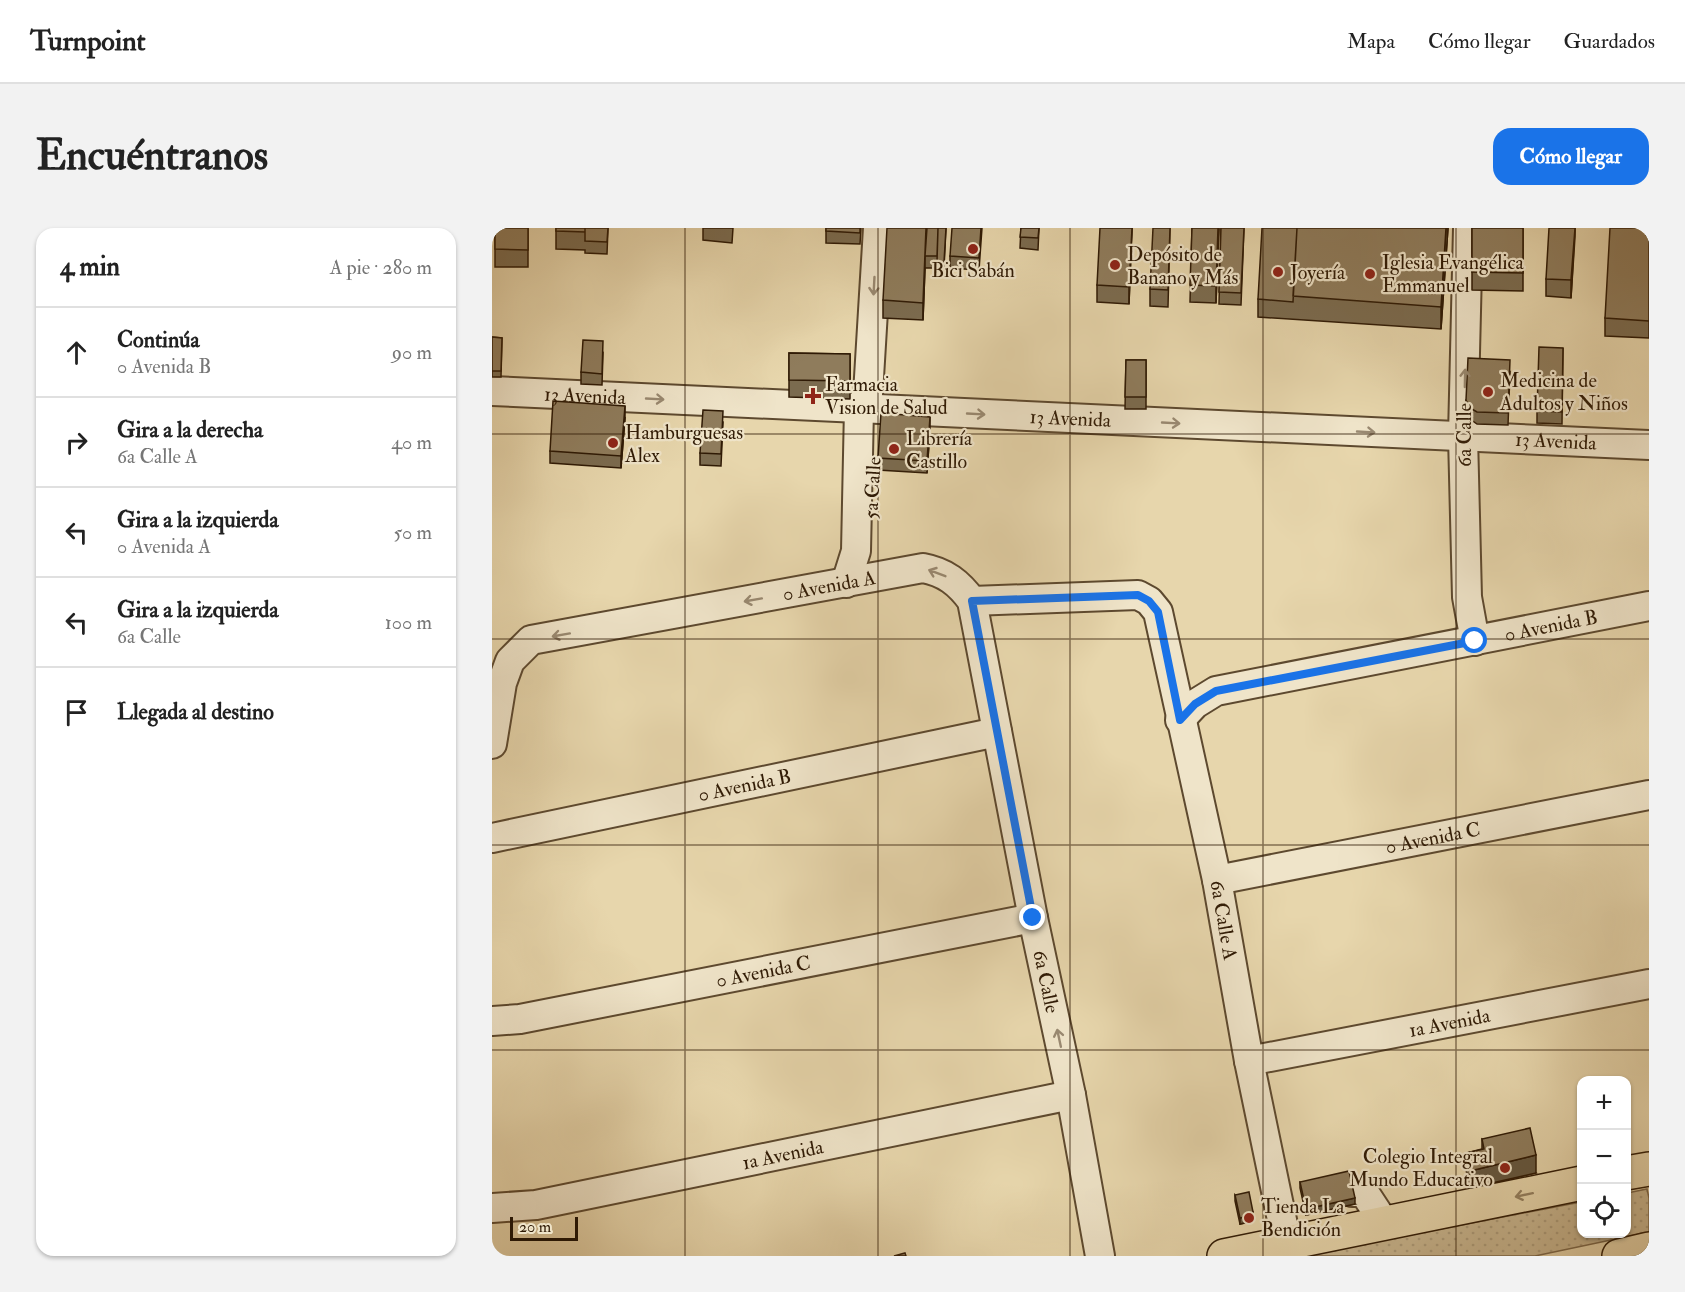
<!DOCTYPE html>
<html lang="es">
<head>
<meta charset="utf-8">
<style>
  body { margin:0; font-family:"IM FELL Double Pica",serif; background:#f2f2f2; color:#222 }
  .controls { position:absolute; right:18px; bottom:18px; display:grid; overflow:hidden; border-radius:12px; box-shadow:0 2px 4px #0004 }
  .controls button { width:54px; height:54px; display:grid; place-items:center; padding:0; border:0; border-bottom:2px solid #e0e0e0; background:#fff; color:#222; font:30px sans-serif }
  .scale { position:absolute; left:18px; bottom:15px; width:68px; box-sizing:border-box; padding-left:6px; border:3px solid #2f1a05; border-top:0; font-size:16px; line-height:21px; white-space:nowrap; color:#2f1a05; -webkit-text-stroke:4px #efe4c9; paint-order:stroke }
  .stop { position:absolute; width:18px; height:18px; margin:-14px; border:4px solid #1a73e8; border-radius:50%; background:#fff }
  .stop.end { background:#1a73e8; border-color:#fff; box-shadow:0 2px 6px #0008 }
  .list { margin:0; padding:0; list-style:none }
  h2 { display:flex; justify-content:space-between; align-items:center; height:78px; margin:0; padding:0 24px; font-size:26px }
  h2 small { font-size:20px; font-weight:400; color:#767676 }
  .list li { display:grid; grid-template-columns:39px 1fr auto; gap:18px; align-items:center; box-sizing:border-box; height:90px; padding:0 24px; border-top:2px solid #e0e0e0 }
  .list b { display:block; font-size:22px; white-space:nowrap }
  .list p { margin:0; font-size:20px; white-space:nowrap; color:#767676 }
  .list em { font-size:20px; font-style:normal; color:#767676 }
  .icon { flex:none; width:33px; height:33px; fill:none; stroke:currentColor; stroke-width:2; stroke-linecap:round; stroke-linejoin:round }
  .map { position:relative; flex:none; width:1157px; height:1028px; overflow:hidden; border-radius:18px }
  header { display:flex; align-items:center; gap:36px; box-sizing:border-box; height:84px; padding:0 30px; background:#fff; border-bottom:2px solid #e0e0e0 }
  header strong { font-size:28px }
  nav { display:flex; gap:33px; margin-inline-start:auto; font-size:21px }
  .intro { display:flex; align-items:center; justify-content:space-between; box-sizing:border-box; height:144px; padding:0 36px }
  h1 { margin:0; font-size:42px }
  .button { padding:15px 27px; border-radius:18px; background:#1a73e8; color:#fff; font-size:21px; font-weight:700 }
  main { display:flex; gap:36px; padding:0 36px }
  aside { flex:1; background:#fff; border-radius:18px; box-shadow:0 2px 4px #0004 }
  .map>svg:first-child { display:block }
  .green { fill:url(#green-dots); stroke:#7c684a; stroke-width:1.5 }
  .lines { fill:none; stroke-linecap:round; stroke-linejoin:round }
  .minor-casing { stroke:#5d492f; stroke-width:32 }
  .major-casing { stroke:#2f1a05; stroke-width:36 }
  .minor { stroke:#efe4c9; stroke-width:28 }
  .major { stroke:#e7d6ac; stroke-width:33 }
  .wall { fill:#7b6b4f; stroke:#2f1a05; stroke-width:1.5 }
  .shaded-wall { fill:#645740; stroke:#2f1a05; stroke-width:1.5 }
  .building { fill:#8f7c5c; stroke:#2f1a05; stroke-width:1.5 }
  .oneway { stroke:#998971 }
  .oneway2 { stroke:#948161 }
  .route { stroke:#1a73e8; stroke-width:8 }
  .grid { fill:none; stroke:#2f1a05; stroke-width:1.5; stroke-opacity:0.55 }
  .poi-dot { fill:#8f2418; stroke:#efe4c9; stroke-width:2 }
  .labels { text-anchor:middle; stroke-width:4.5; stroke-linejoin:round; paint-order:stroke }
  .poi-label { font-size:20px; fill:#2f1a05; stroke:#efe4c9; text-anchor:start }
  .street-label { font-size:20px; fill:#2f1a05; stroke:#efe4c9 }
</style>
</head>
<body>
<header>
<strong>Turnpoint</strong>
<nav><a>Mapa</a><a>Cómo llegar</a><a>Guardados</a></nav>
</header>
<div class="intro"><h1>Encuéntranos</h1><a class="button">Cómo llegar</a></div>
<main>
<aside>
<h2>4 min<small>A pie · 280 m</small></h2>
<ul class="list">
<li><svg class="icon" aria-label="ahead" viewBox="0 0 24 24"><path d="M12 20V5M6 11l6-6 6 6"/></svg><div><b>Continúa</b><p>0 Avenida B</p></div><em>90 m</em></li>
<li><svg class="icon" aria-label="right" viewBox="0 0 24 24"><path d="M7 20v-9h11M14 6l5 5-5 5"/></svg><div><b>Gira a la derecha</b><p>6a Calle A</p></div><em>40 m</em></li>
<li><svg class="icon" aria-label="left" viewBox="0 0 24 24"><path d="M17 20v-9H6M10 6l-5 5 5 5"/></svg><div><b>Gira a la izquierda</b><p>0 Avenida A</p></div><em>50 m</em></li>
<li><svg class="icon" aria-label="left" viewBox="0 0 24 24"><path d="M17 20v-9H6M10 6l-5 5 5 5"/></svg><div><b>Gira a la izquierda</b><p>6a Calle</p></div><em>100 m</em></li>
<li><svg class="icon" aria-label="arrive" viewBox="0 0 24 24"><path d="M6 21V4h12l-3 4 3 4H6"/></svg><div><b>Llegada al destino</b></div></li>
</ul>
</aside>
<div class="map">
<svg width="1157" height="1028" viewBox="0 0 1157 1028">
  <defs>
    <pattern id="green-dots" width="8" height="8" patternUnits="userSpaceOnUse" patternTransform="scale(1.5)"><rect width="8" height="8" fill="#c8b690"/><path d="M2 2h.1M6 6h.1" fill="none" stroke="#ac9c7b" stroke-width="1.8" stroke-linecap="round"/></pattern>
  </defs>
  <rect width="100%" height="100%" fill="#e7d6ac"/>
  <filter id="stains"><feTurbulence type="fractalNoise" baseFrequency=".00333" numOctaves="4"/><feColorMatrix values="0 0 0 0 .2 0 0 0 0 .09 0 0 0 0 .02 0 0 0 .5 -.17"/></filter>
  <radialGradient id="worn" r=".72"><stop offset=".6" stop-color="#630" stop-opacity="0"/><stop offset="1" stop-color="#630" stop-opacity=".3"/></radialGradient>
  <path class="green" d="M 1155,961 L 1157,970 L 1157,1004 L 1043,1028 L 809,1028 L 1089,974 L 1090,1006 L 1134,1006 L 1135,965 Z"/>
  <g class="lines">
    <defs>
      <g id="minor">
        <path d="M 976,0 L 971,208 L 975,369 L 983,413"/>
        <path id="s1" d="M 0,163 L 1157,217"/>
        <path d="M 354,355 L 364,323 L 367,180 L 376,166 L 386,0"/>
        <path id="s2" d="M 480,373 L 646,367 L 657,373 L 666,384 L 725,652 L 757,833 L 795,1016"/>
        <path id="s3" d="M 688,492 L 703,476 L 724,463 L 1157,378"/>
        <path id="s4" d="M 0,516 L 10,455 L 18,433 L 39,412 L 431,340 C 453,344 467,355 480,373 L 541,690 L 579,867 L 608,1028"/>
        <path id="s5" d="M 0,610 L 505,504"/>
        <path id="s6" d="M 725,652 L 1157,567"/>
        <path id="s7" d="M 0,793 L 28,791 L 541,690"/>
        <path id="s8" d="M 757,833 L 1157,756"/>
        <path d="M 860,964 L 872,964 L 893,996"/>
        <path id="s9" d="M 0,980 L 44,977 L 579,867"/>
      </g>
      <path id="major" d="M 1134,945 L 1157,941
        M 732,1028 L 1090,955
        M 1127,1028 L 1157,1021"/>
    </defs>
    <use href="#minor" class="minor-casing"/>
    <use href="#major" class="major-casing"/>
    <use href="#minor" class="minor"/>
    <use href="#major" class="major"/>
  </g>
  <path class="wall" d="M 3,0 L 36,0 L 36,39 L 3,39 Z
    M 64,0 L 116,0 L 115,26 L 93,25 L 93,22 L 64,21 Z
    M 211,0 L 241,0 L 240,15 L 211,12 Z
    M 334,0 L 369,0 L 368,16 L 334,15 Z
    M 454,0 L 452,40 L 433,40 L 431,92 L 391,90 L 391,72 Z
    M 490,0 L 487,42 L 458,40 L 458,28 Z
    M 529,0 L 547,0 L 546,22 L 528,20 Z
    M 640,0 L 637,76 L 605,74 L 605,57 Z
    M 678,0 L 676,79 L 658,78 L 658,61 Z
    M 700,0 L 727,0 L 724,75 L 698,74 Z
    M 729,0 L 752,0 L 749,77 L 727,76 Z
    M 956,0 L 949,101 L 766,89 L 766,71 Z
    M 980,0 L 1031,0 L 1031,63 L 980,62 Z
    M 1083,0 L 1079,70 L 1054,68 L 1054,51 Z
    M 1157,0 L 1157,110 L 1113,108 L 1113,90 Z
    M 0,109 L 10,110 L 9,149 L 0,149 Z
    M 1071,120 L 1070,196 L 1045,195 L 1045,183 Z
    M 111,125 L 110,157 L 89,156 L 89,144 Z
    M 297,125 L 358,126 L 358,171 L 297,169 Z
    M 634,132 L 654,132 L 654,181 L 633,181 Z
    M 1018,144 L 1016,197 L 985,196 L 978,191 L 974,184 L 974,172 Z
    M 133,190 L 129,240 L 58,235 L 58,223 Z
    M 231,195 L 229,238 L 208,237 L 208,225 Z
    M 438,201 L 435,245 L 386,242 L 386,230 Z
    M 990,911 L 1044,945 L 978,960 L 974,942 L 974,925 L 990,921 Z
    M 808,954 L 863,976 L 814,987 L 808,960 Z
    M 743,967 L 761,990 L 757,994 L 748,996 L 743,973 Z"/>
  <path class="shaded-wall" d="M 640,0 L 637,76 L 637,59 Z
    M 726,0 L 727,0 L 724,75 L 724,58 Z
    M 954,0 L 956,0 L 949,101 L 949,79 Z
    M 1083,0 L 1083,9 L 1079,70 L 1079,52 Z
    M 433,28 L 433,40 L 431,92 L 431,75 Z
    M 133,178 L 133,190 L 129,240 L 129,228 Z
    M 438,189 L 438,201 L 435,245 L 435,233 Z
    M 1044,927 L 1044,945 L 978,960 L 978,943 Z
    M 863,970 L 863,976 L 814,987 L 814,981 Z
    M 761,984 L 761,990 L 757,994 L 748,996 L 748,990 Z"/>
  <path class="building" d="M 3,0 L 36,0 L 36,22 L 3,21 Z
    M 64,0 L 93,0 L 93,4 L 64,3 Z
    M 93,0 L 116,0 L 115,14 L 93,13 Z
    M 334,0 L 368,0 L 368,5 L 334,3 Z
    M 395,0 L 434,0 L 431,75 L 391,72 Z
    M 435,0 L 446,0 L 445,28 L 433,28 Z
    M 446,0 L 454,0 L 452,34 L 445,34 Z
    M 460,0 L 489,0 L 487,30 L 458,28 Z
    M 529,0 L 547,0 L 546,10 L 528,9 Z
    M 608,0 L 640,0 L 637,59 L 605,57 Z
    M 661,0 L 678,0 L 676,62 L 658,61 Z
    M 700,0 L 726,0 L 724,58 L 698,57 Z
    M 729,0 L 752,0 L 749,65 L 727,64 Z
    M 770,0 L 805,0 L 801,74 L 766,71 Z
    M 805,0 L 954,0 L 949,79 L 801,68 Z
    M 980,0 L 1031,0 L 1031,45 L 980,44 Z
    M 1057,0 L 1083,0 L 1079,52 L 1054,51 Z
    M 1118,0 L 1157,0 L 1157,93 L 1113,90 Z
    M 0,109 L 10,110 L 9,143 L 0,143 Z
    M 91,112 L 111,113 L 110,146 L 89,144 Z
    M 1047,119 L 1071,120 L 1070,184 L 1045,183 Z
    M 297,125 L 358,126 L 358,153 L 297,152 Z
    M 976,130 L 1018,132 L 1016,185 L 985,184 L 978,180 L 974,172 Z
    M 634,132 L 654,132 L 654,169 L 633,169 Z
    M 61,173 L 133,178 L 129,228 L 58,223 Z
    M 211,182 L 231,183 L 229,226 L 208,225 Z
    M 389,185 L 438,189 L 435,233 L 386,230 Z
    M 1038,900 L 1044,927 L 978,943 L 974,925 L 992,921 L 990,911 Z
    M 857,943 L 863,970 L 814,981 L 808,954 Z
    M 757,964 L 761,984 L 757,988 L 748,990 L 743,967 Z
    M 413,1025 L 414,1028 L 402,1028 Z"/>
  <defs><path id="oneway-shaft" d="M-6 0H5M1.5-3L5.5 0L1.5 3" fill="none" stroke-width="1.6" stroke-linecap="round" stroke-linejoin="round" transform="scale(1.5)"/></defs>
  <g class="oneway">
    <use href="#oneway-shaft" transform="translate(382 58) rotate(93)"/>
    <use href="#oneway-shaft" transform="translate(973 150) rotate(-89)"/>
    <use href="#oneway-shaft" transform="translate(163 171) rotate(3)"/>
    <use href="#oneway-shaft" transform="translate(484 186) rotate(3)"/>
    <use href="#oneway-shaft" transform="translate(679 195) rotate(3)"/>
    <use href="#oneway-shaft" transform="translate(874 204) rotate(3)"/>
    <use href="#oneway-shaft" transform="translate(445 345) rotate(-159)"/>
    <use href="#oneway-shaft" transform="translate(261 372) rotate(170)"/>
    <use href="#oneway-shaft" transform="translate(69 407) rotate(170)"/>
    <use href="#oneway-shaft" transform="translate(567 810) rotate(-102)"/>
  </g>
  <use class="oneway2" href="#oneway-shaft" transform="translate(1032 967) rotate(168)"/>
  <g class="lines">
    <path class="route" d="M 541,690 L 480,373 L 646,367 L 657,373 L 666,384 L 688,492 L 703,476 L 724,463 L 983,413"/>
  </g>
  <path class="grid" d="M 193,0 L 193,1028M 386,0 L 386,1028M 578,0 L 578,1028M 771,0 L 771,1028M 964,0 L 964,1028M 0,206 L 1157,206M 0,411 L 1157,411M 0,617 L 1157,617M 0,822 L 1157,822"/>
  <g class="poi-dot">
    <circle cx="481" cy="21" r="6"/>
    <circle cx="623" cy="37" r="6"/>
    <circle cx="786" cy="44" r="6"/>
    <circle cx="878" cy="46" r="6"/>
    <circle cx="996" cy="164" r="6"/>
    <path d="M318 159h6v6h6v6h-6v6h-6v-6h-6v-6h6z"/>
    <circle cx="121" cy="215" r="6"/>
    <circle cx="402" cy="221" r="6"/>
    <circle cx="1013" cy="940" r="6"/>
    <circle cx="757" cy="990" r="6"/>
  </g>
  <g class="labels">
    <g class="poi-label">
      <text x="635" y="33">Depósito de<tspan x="635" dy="23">Banano y Más</tspan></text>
      <text x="890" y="41">Iglesia Evangélica<tspan x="890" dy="23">Emmanuel</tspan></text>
      <text x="481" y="49" text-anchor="middle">Bici Sabán</text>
      <text x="798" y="51">Joyería</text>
      <text x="1008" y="159">Medicina de<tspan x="1008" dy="23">Adultos y Niños</tspan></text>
      <text x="333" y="163">Farmacia<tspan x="333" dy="23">Vision de Salud</tspan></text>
      <text x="133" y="211">Hamburguesas<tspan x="133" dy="23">Alex</tspan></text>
      <text x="414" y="217">Librería<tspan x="414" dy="23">Castillo</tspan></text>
      <text x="1001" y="935" text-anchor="end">Colegio Integral<tspan x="1001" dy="23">Mundo Educativo</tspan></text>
      <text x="769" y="985">Tienda La<tspan x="769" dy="23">Bendición</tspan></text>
    </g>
    <g class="street-label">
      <text dy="7" stroke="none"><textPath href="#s1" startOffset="93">13 Avenida</textPath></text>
      <text dy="7" stroke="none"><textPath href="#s1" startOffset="579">13 Avenida</textPath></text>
      <text transform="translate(972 207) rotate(-90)" y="7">6a Calle</text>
      <text dy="7" stroke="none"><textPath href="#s1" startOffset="1065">13 Avenida</textPath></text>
      <text transform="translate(380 260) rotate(-87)" y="7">5a Calle</text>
      <text dy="7" stroke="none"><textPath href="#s4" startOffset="418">0 Avenida A</textPath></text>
      <text dy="7" stroke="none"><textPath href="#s3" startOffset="388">0 Avenida B</textPath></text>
      <text dy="7" stroke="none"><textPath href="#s5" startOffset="258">0 Avenida B</textPath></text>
      <text dy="7" stroke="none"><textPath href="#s6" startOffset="220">0 Avenida C</textPath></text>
      <text dy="7" stroke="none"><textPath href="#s2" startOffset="508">6a Calle A</textPath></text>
      <text dy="7" stroke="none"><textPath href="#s7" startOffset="276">0 Avenida C</textPath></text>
      <text dy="7" stroke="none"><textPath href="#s4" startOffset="962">6a Calle</textPath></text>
      <text dy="7" stroke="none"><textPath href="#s8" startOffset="204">1a Avenida</textPath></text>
      <text dy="7" stroke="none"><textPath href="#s9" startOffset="296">1a Avenida</textPath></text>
    </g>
  </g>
  <rect width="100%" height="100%" filter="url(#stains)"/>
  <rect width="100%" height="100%" fill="url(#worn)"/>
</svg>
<div class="controls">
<button>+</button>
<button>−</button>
<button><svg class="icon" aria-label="locate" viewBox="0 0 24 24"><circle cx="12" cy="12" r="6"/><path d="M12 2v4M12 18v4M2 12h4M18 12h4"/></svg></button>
</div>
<div class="scale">20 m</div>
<div class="stop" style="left:983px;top:413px"></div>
<div class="stop end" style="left:541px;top:690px"></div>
</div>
</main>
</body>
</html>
